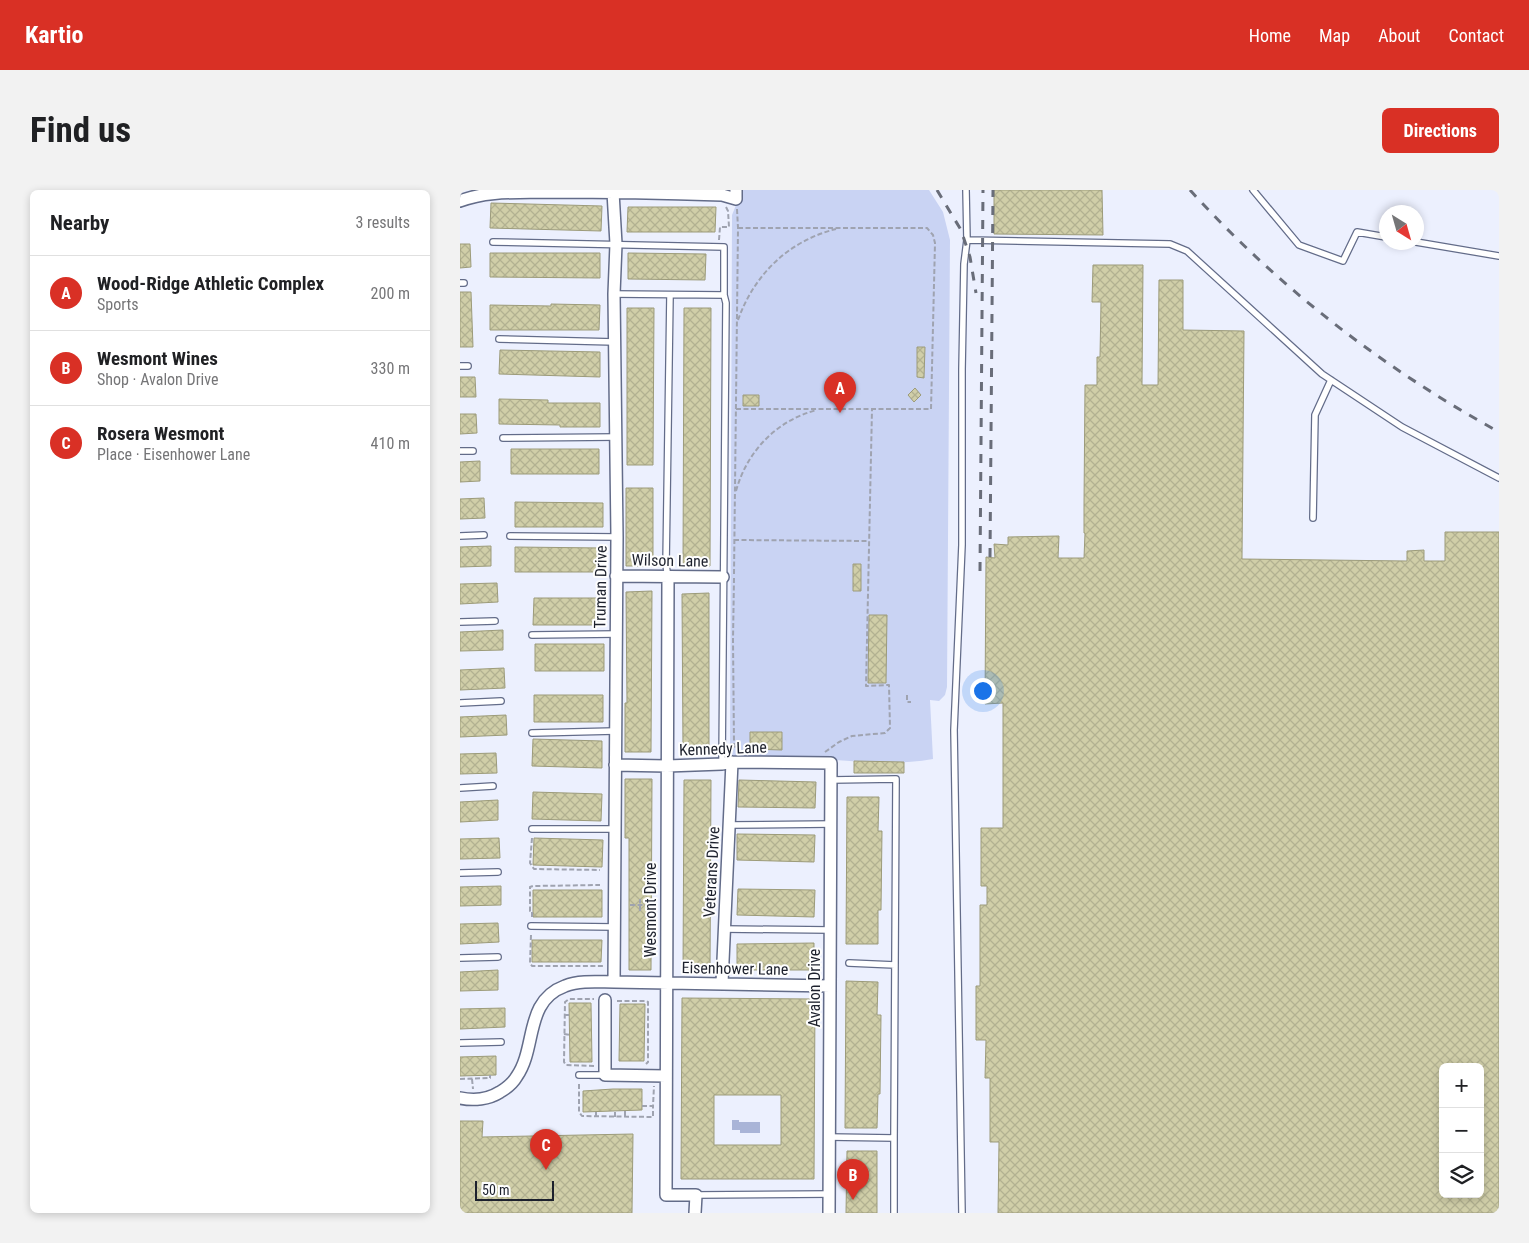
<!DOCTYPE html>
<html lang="en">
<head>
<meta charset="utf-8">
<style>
  body { margin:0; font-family:"Roboto Condensed",sans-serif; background:#f2f2f2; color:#202124 }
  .controls { position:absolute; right:15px; bottom:15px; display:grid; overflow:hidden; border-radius:8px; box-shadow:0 2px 8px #0003 }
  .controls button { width:45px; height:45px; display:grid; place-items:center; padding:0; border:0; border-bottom:1px solid #e0e0e0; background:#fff; color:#202124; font:25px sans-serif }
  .compass { position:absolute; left:919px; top:15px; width:45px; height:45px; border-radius:50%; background:#fff; box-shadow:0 2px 8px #0003; rotate:143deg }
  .scale { position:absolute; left:15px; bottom:12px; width:79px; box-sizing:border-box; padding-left:5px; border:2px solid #1d212d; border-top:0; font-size:14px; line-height:18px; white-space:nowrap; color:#1d212d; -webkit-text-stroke:4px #fefefe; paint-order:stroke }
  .you { position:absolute; left:522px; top:500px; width:18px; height:18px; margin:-12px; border:4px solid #fff; border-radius:50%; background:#1a73e8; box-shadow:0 0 0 8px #1a73e833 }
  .badge { display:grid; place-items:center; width:32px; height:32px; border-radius:50%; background:#d93025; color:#fff; font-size:16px; font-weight:700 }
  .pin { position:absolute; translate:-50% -41px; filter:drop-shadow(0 1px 2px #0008) }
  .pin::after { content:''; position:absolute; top:26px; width:18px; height:15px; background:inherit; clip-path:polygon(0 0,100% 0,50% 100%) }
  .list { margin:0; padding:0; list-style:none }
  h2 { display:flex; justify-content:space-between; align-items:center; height:65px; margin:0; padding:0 20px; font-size:21px }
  h2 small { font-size:16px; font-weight:400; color:#757577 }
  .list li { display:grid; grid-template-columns:32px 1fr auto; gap:15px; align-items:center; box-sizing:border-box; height:75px; padding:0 20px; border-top:1px solid #e0e0e0 }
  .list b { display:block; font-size:19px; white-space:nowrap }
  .list p { margin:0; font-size:16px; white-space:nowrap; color:#757577 }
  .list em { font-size:16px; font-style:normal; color:#757577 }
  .icon { flex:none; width:28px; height:28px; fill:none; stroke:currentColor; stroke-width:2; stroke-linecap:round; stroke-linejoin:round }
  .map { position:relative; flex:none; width:1039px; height:1023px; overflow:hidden; border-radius:8px }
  header { display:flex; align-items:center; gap:30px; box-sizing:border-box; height:70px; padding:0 25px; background:#d93025; color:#fff }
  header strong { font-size:24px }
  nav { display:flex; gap:28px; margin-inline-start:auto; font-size:18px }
  .intro { display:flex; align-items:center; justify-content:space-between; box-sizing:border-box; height:120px; padding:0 30px }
  h1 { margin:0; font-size:35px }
  .button { padding:12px 22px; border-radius:8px; background:#d93025; color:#fff; font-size:18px; font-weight:700 }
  main { display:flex; gap:30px; padding:0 30px }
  aside { flex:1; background:#fff; border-radius:8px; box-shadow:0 2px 8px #0003 }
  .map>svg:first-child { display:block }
  .green { fill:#c9d3f3 }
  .water { fill:#a9b4d7 }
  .building { fill:url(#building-cross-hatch); stroke:#9c9b7a; fill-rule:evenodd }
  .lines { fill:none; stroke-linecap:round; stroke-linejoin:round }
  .lane-casing { stroke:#636c89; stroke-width:8 }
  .street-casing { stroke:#636c89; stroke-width:14 }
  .path { stroke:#9fa3b0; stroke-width:2; stroke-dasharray:5 2.5; stroke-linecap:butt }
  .lane { stroke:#fff; stroke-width:5.5 }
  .street { stroke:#fff; stroke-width:11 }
  .rail { stroke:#696d79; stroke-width:3; stroke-dasharray:9 9; stroke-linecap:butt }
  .labels { text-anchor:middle; stroke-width:4; stroke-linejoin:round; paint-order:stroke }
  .street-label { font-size:16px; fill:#1d212d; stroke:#fefefe }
</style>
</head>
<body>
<header>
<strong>Kartio</strong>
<nav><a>Home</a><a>Map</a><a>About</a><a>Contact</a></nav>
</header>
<div class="intro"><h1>Find us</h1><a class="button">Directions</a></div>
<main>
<aside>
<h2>Nearby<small>3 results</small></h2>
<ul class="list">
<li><span class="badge">A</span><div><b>Wood-Ridge Athletic Complex</b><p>Sports</p></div><em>200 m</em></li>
<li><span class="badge">B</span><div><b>Wesmont Wines</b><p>Shop · Avalon Drive</p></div><em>330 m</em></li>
<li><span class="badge">C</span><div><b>Rosera Wesmont</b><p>Place · Eisenhower Lane</p></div><em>410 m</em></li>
</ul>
</aside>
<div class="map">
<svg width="1039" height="1023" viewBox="0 0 1039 1023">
  <defs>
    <pattern id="building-cross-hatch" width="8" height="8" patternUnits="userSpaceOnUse" patternTransform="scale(1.25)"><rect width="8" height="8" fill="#d0cea8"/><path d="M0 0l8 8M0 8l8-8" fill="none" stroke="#b2b191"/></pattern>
  </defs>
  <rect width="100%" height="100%" fill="#ecf0fe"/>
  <path class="green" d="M 282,0 L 469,0 L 483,22 L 490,50 L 487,497 L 485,505 L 479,511 L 470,510 L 473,569 C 435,576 396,571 358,569 C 330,568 301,568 273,568 L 270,563 L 272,25 Z"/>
  <path class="water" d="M 272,930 L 279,930 L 279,932 L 300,932 L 300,943 L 280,943 L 280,940 L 272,940 Z"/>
  <path class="building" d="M 534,0 L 642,0 L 643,45 L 534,44 Z
    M 31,13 L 142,16 L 141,41 L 30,38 Z
    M 168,17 L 256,17 L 255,42 L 167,42 Z
    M 0,54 L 10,54 L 11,77 L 0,78 Z
    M 30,63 L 140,63 L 140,88 L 30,87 Z
    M 168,63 L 246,64 L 245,90 L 168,89 Z
    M 633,75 L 683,75 L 682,195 L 698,195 L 699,90 L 723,90 L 723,140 L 784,141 L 782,369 L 947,371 L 947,361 L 964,360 L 964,371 L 985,371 L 985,342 L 1039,342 L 1039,1023 L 538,1023 L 539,952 L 530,952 L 530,888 L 525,888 L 526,850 L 516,850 L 516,796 L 520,796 L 520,715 L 527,715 L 527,696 L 521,696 L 521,638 L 543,638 L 543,513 L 525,514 L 526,367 L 535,368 L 534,354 L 548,355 L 548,347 L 599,346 L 598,368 L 624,368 L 625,343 L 624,343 L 624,315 L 625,195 L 637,195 L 637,167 L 640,167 L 641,112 L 632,112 ZM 983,877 L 1020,877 L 1020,1004 L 983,1004 Z
    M 0,102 L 11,102 L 13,157 L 0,157 Z
    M 91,114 L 140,115 L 139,140 L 30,140 L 30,115 L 91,116 Z
    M 167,118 L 194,118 L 193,275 L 167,275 Z
    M 224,118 L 251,118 L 250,376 L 223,376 Z
    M 457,157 L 465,157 L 464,188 L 457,187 Z
    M 40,160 L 140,162 L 140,187 L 39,184 Z
    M 0,187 L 15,187 L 16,207 L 0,207 Z
    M 455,198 L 461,205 L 454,212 L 448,205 Z
    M 283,205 L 299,205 L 299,216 L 283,216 Z
    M 39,209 L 88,210 L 88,213 L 140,213 L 140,237 L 100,237 L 100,235 L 39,234 Z
    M 0,224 L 16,224 L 17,243 L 0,244 Z
    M 51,259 L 139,259 L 139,284 L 51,284 Z
    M 20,271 L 20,291 L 0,292 L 0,272 Z
    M 166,298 L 193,298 L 193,376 L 166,376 Z
    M 24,308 L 25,328 L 0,329 L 0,309 Z
    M 55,312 L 143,313 L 143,337 L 55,337 Z
    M 31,356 L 31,376 L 0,377 L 0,357 Z
    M 55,357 L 143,358 L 143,382 L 55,382 Z
    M 393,374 L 401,374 L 401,401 L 393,401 Z
    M 37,393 L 38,412 L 0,414 L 0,394 Z
    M 192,401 L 191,562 L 165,562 L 165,513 L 167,513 L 166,402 Z
    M 249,403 L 249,562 L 223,562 L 222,404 Z
    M 74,408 L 143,408 L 142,435 L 73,435 Z
    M 409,425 L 427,425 L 426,493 L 408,493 Z
    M 43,440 L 43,460 L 0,461 L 0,442 Z
    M 75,454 L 144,454 L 144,481 L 75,481 Z
    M 44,478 L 45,498 L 0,500 L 0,480 Z
    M 74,505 L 143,505 L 143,532 L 74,532 Z
    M 46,525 L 47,545 L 0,547 L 0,527 Z
    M 290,542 L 322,542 L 322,560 L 290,559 Z
    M 73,549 L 142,551 L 142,578 L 72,576 Z
    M 36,563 L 37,583 L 0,584 L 0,564 Z
    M 394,571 L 444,572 L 444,583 L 394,583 Z
    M 165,589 L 192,589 L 191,780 L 169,780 L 169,648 L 165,648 Z
    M 224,590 L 251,590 L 250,781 L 223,781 Z
    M 279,590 L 356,592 L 355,618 L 278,617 Z
    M 73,602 L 142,604 L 141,631 L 72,629 Z
    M 387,607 L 419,607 L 418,641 L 422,641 L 421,720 L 418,720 L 418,754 L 386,754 Z
    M 38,610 L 38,630 L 0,632 L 0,612 Z
    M 277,644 L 355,645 L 354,672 L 277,670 Z
    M 39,648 L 40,668 L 0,669 L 0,649 Z
    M 74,648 L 143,650 L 142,677 L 73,675 Z
    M 41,696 L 41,715 L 0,716 L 0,697 Z
    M 278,699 L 355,700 L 354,727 L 277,725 Z
    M 73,700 L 142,700 L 142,727 L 73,727 Z
    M 38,733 L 39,752 L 0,754 L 0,734 Z
    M 72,750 L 142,750 L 141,772 L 72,772 Z
    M 354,753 L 354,780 L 277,780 L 277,754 Z
    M 38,780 L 38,800 L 0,801 L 0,782 Z
    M 386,791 L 418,792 L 417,825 L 421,825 L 420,904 L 418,904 L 417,938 L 385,938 Z
    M 222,808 L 355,809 L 354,989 L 221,989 ZM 254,905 L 321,905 L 321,955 L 254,955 Z
    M 109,813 L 131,813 L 132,872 L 110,872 Z
    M 160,814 L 185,814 L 184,871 L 159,871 Z
    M 45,818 L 45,837 L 0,839 L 0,819 Z
    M 36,866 L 36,885 L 0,886 L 0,867 Z
    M 153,899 L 182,899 L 182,920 L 123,922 L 123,901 Z
    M 0,931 L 23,931 L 22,947 L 173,944 L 172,1023 L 0,1023 Z
    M 387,961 L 417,961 L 417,1023 L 386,1023 Z"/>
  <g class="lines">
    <defs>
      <path id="lane" d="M 506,0 L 507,50 L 710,54 L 727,61 L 862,184 L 942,237 L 1039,288
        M 793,0 L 839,55 L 883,71 L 897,42 L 926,47
        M 33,52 L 264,57 L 264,105 L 154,104
        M 956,52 L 1039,66
        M 0,93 L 4,93
        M 39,149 L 155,152
        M 0,176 L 8,176
        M 43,248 L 156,247
        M 0,261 L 13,261
        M 853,328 L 855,225 L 871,190
        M 0,346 L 24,345
        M 50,346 L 157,347
        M 208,388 L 206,375 L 210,105
        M 0,432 L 35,431
        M 72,445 L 156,444
        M 0,513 L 41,511
        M 72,543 L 155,541
        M 262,574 L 266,113 L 264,105
        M 371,590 L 436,589 L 434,948
        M 0,598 L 33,596
        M 270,635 L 371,634
        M 72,639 L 155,639
        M 0,683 L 38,682
        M 71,736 L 154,737
        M 264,739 L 370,740
        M 0,768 L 38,767
        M 389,773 L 435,775
        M 0,853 L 41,852
        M 119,885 L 145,885
        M 369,947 L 434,948 L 434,1023
        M 236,1005 L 369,1004
        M 502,1023 L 494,540 L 502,355 L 502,179 L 504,74 L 507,50"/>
      <path id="street" d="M 153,2 L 156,54 L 154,104 L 157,347 L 154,792
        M 0,11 C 28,0 61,3 90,2 C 147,2 204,3 262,5 L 276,9 L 276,0
        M 156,386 L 263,387
        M 208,388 L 206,1005 L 236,1005 L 235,1023
        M 155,575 L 207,576 L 262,574 L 272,572 L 371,573 L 369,1023
        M 262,793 L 272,572
        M 145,810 L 145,885 L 206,886
        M 0,908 C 14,911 29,909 40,902 C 47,898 53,893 57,886 C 77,857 64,811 105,796 C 120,790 139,792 154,792 L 370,796"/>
    </defs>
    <use href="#lane" class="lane-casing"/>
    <use href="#street" class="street-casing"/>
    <path class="path" d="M 259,50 L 260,37 L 269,37 L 268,21 L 266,17
      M 278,130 C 294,85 328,51 376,39
      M 276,219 L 471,219 L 475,53 L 473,45 L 467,38 L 278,38
      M 276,301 C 287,261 317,230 357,220
      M 274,350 L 409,351
      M 274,384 L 278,38 L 277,19
      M 274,388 L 273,450 L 274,555 L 277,560
      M 447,505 L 447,512 L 451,512
      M 365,562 L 379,552 L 392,546 L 425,543 L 430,538 L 429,495 L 406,496 L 412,219
      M 72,648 L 70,673 L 74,679 L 140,680
      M 191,678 L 196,678
      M 191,688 L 196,688
      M 191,697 L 196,698
      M 170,715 L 196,715
      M 180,721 L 180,709
      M 72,727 L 72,721 L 70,721 L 70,697 L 73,696 L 140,695
      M 191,739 L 196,739
      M 71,745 L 70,773 L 72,776 L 144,776
      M 191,749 L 196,749
      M 191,756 L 196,756
      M 191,766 L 196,766
      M 157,811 L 186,811 L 188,812 L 188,872 L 186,874
      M 104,825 L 110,825
      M 104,844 L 110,845
      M 134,876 L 106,875 L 104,872 L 105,812 L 109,809 L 134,809
      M 0,889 L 30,888 L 30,885
      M 12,889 L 13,899
      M 119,894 L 119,922 L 122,926 L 193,927 L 193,916
      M 182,916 L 193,916 L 194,896
      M 165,921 L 165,927
      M 136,927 L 136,920
      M 155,927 L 155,920"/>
    <use href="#lane" class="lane"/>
    <use href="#street" class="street"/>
    <path class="rail" d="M 477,0 L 501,40 L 510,67 L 516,103
      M 730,0 C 819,98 923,178 1039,242
      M 530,367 L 533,0
      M 520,381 L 523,0"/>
  </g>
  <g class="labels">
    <g class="street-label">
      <text transform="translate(210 370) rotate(1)" y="6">Wilson Lane</text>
      <text transform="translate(140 397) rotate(-89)" y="6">Truman Drive</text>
      <text transform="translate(263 558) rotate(-2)" y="6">Kennedy Lane</text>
      <text transform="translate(251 682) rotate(-87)" y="6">Veterans Drive</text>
      <text transform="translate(190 720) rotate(-90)" y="6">Wesmont Drive</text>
      <text transform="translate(275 778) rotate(1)" y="6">Eisenhower Lane</text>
      <text transform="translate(354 798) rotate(-90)" y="6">Avalon Drive</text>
    </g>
  </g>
</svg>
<div class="controls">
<button>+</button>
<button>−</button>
<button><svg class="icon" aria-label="layers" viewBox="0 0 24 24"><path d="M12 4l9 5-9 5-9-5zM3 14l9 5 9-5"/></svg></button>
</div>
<svg class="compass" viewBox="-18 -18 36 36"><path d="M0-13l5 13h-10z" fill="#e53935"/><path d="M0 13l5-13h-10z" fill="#757577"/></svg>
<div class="scale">50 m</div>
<div class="you"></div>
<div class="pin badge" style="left:380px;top:223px">A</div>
<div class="pin badge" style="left:393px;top:1010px">B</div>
<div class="pin badge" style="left:86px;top:980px">C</div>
</div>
</main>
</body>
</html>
